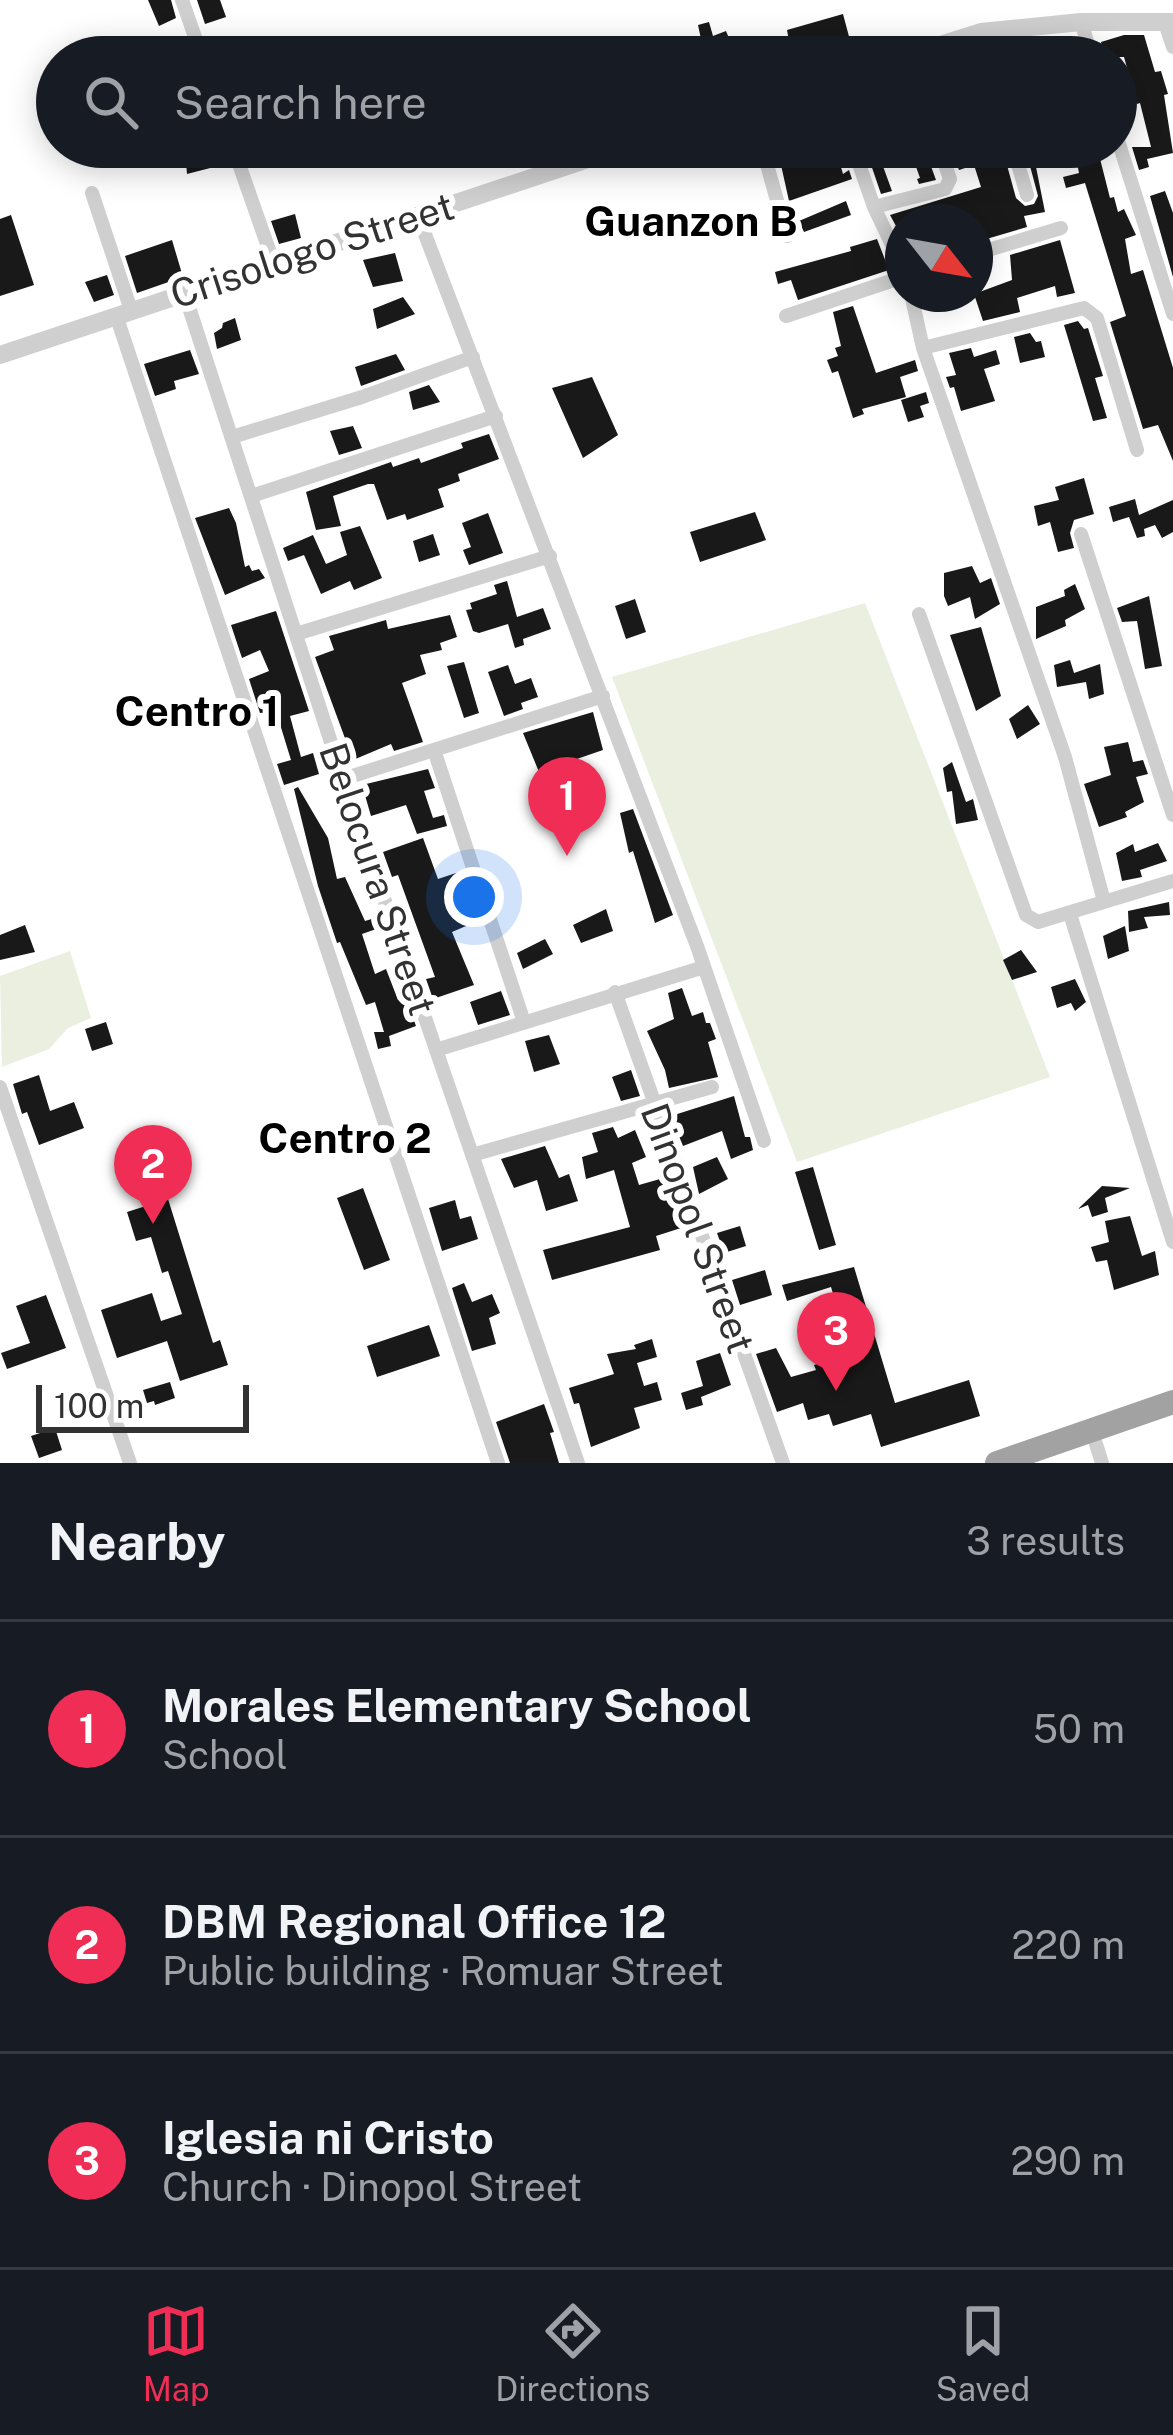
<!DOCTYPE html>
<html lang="en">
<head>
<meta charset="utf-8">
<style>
  body { margin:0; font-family:"Public Sans",sans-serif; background:#242831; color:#f1f3f6 }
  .compass { position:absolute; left:885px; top:204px; width:108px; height:108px; border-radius:50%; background:#171b24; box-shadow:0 6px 30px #0003; rotate:121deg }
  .scale { position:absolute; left:36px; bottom:30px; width:213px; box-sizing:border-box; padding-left:12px; border:6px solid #323232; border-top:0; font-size:33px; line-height:42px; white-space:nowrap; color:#323232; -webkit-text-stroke:9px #fff; paint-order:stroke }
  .you { position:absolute; left:474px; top:897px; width:42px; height:42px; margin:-30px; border:9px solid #fff; border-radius:50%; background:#1a73e8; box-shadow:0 0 0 18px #1a73e833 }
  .badge { display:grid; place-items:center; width:78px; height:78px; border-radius:50%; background:#f02d54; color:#fff; font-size:39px; font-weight:700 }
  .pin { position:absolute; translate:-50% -99px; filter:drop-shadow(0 3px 6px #0008) }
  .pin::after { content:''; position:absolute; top:63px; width:42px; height:36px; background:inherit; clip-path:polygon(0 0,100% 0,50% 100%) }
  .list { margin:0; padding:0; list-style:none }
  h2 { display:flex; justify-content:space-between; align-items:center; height:156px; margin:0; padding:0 48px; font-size:51px }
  h2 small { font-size:39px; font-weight:400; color:#9ea1a6 }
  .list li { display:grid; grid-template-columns:78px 1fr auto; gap:36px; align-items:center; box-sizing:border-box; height:216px; padding:0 48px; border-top:3px solid #363941 }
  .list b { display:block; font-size:45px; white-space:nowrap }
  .list p { margin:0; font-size:39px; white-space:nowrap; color:#9ea1a6 }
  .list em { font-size:39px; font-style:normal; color:#9ea1a6 }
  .icon { flex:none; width:66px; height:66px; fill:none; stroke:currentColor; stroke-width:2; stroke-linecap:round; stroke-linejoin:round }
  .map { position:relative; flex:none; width:1173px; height:1463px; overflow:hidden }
  .search { position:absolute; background:#171b24; box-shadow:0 6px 30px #0003; left:36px; right:36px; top:36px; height:132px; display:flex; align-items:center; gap:30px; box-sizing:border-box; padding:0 42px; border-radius:66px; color:#9ea1a6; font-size:45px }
  .sheet { height:804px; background:#171b24 }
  nav { display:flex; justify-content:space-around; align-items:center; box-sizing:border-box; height:168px; border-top:3px solid #363941; background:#171b24; font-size:33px; color:#9ea1a6 }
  nav a { display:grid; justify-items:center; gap:6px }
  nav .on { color:#f02d54 }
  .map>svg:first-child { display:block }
  .green { fill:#eaefe0 }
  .building { fill:#191919 }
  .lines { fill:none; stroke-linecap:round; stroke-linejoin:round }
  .minor { stroke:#cfcfcf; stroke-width:14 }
  .tertiary { stroke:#cfcfcf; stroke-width:18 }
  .trunk { stroke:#a2a2a2; stroke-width:24 }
  .labels { text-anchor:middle; stroke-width:12; stroke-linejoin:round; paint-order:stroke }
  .street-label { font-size:39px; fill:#323232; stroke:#fff }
  .neighbourhood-label { font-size:42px; font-weight:bold; fill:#000; stroke:#fff }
</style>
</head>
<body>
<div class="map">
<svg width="1173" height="1463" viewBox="0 0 1173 1463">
  <rect width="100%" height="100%" fill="#fff"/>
  <path class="green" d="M 865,603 L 1050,1077 L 797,1162 L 612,677 Z
    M 70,951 L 91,1018 L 68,1028 L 49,1049 L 2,1067 L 0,976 Z"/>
  <path class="building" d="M 148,0 L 171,0 L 176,18 L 159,26 Z
    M 197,0 L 220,0 L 226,17 L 205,24 Z
    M 843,14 L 851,44 L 827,51 L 828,57 L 792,57 L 787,30 Z
    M 709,22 L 713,36 L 726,31 L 733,48 L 720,53 L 722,57 L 684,57 L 681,44 L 701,39 L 698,25 Z
    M 1124,35 L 1144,35 L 1155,72 L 1161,71 L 1168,94 L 1164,95 L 1173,153 L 1147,159 L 1149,167 L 1139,170 L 1132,147 L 1151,147 L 1140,103 L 1137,104 L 1124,57 L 1105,57 L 1101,42 Z
    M 1060,38 L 1068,57 L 1033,56 L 1029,46 L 1036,44 L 1035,40 Z
    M 197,147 L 212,147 L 218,166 L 187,174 L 185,151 Z
    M 777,147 L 835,147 L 843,174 L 849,170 L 852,179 L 789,201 Z
    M 865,147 L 876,147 L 892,191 L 881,194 Z
    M 909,147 L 924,147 L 936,180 L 919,184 L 917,179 L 920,178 Z
    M 974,147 L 1002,147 L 1016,198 L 1025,206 L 1034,204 L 1038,196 L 1025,147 L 1032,147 L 1045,212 L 1024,216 L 1027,227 L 983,240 L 980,230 L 976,232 L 975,222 L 903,222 L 896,226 L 890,215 L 981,187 L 974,165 L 959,170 L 953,154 Z
    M 1074,147 L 1097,147 L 1110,198 L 1114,197 L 1118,212 L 1124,209 L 1136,235 L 1125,239 L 1131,274 L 1143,270 L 1173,368 L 1173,461 L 1158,425 L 1143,429 L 1110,322 L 1126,316 L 1085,183 L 1066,188 L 1063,177 L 1079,173 Z
    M 1165,191 L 1173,213 L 1173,277 L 1150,196 Z
    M 846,201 L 851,215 L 804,232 L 799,221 Z
    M 295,214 L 301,238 L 279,244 L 271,221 Z
    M 11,215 L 34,285 L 0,296 L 0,219 Z
    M 877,239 L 889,270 L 798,300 L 791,280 L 778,284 L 775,272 L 851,251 L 850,247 Z
    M 172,240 L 183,277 L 137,293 L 125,256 Z
    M 1060,240 L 1075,293 L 1057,297 L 1055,286 L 1017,298 L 1020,312 L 983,321 L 974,294 L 1012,280 L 1010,255 Z
    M 395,253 L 403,281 L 373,287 L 363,260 Z
    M 107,275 L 114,295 L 94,302 L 85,282 Z
    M 403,297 L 415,314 L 377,329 L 373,309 Z
    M 853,306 L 876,373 L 915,360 L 918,371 L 900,377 L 906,397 L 862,409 L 864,414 L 853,418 L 838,371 L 832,373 L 827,360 L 838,356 L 835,348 L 841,346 L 833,312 Z
    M 235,318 L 241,340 L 217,349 L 214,333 L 222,328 L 223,323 Z
    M 1078,321 L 1084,329 L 1088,328 L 1103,376 L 1095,378 L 1107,418 L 1093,421 L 1064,325 Z
    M 1030,333 L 1036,342 L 1041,341 L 1045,357 L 1020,363 L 1014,337 Z
    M 971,348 L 974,357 L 996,350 L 1000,364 L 984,369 L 995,401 L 961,411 L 954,387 L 950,388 L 946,377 L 956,375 L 949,353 Z
    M 190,350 L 199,374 L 174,381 L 176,389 L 155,396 L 144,364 Z
    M 396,354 L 405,370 L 361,386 L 355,367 Z
    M 592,377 L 618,435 L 583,458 L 552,388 Z
    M 429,385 L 440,402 L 413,410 L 409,392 Z
    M 926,392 L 929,403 L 920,406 L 924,417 L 908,422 L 901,400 Z
    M 353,426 L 362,448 L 339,455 L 330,431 Z
    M 489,434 L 499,459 L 458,474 L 460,481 L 438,489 L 444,507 L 407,520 L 405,514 L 387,520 L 374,484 L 368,484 L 333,496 L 341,526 L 316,530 L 306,492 L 391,462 L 393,467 L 419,458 L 421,463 L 463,448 L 461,443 Z
    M 1084,478 L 1094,514 L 1074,520 L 1070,533 L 1074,548 L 1058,552 L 1050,522 L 1038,526 L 1034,506 L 1059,500 L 1055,487 Z
    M 1135,499 L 1139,515 L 1173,500 L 1173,532 L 1162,538 L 1155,525 L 1144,529 L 1145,536 L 1137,538 L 1129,517 L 1113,522 L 1109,507 Z
    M 229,508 L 236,523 L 245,567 L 249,565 L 252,571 L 259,569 L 265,578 L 225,595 L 195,518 Z
    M 755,512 L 766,540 L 700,562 L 690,532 Z
    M 488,513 L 503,553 L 469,565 L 463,550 L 471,547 L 462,523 Z
    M 360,526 L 382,578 L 354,590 L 350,581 L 321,594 L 304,555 L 288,561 L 283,548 L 313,535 L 326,564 L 347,555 L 340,532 Z
    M 433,534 L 440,555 L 419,562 L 413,541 Z
    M 972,566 L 980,583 L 991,578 L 1000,604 L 975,619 L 970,597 L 948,606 L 944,596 L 944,573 Z
    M 507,581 L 517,617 L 543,608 L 551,629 L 523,639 L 524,645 L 515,648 L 508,624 L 479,633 L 473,631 L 466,610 L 472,609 L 470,603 L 497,594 L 494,585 Z
    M 1075,584 L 1085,609 L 1065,620 L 1066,626 L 1036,639 L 1036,607 L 1065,596 L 1064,590 Z
    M 1149,596 L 1162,666 L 1145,669 L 1137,621 L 1122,622 L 1117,608 Z
    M 635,599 L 646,632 L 626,639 L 615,606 Z
    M 276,611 L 309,711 L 290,716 L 301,757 L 313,753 L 319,774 L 284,785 L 277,764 L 291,760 L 279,721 L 274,712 L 260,713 L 249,679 L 269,671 L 260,650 L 242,658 L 231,625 Z
    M 450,615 L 457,637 L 440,643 L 442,650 L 420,655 L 426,674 L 402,683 L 423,742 L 394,751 L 391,744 L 353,760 L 315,657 L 334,650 L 329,636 L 386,620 L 388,629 Z
    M 981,627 L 1001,696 L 976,711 L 950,635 Z
    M 1070,660 L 1074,673 L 1100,664 L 1104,694 L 1089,699 L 1086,682 L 1057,687 L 1054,665 Z
    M 464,662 L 479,713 L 464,718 L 447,666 Z
    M 508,665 L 515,684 L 531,678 L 538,697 L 521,703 L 523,709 L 504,716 L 488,672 Z
    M 1028,705 L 1040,724 L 1017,739 L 1009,719 Z
    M 593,712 L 603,750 L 539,772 L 523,733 Z
    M 1128,742 L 1133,762 L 1143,760 L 1148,774 L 1136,777 L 1144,802 L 1125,812 L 1127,817 L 1099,827 L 1084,784 L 1111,775 L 1104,747 Z
    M 952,762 L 966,802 L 973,799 L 978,820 L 956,824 L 952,791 L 947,792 L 943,768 Z
    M 428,769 L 435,788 L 424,791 L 433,818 L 444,815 L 447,826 L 417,834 L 406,805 L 371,816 L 362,785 Z
    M 298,787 L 328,838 L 337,879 L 345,877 L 365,921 L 378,917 L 382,927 L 362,934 L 375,974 L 386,969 L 398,1000 L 406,998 L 416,1026 L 389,1036 L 391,1046 L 378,1049 L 374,1032 L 384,1032 L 375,1002 L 366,1005 L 340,942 L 337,943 L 318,886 L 294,789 Z
    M 633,809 L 673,915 L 655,923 L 633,851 L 629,853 L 620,813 Z
    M 423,838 L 438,879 L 462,871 L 473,923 L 452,932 L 474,985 L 433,999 L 426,979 L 435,977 L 398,875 L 392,877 L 383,852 Z
    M 1158,843 L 1167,861 L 1140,870 L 1142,877 L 1122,881 L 1116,853 L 1133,844 L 1135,852 Z
    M 1169,902 L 1170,915 L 1144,917 L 1148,928 L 1129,932 L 1128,911 Z
    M 606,909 L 613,931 L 581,943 L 573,925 Z
    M 25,925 L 35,952 L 0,960 L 0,935 Z
    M 1125,926 L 1129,951 L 1108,959 L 1103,936 Z
    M 545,939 L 553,954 L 523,969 L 517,953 Z
    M 1021,950 L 1037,972 L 1012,980 L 1003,960 Z
    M 1075,979 L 1086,1002 L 1075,1011 L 1071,1003 L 1057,1008 L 1051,987 Z
    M 682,988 L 692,1016 L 703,1012 L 706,1023 L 710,1023 L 716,1039 L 708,1042 L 718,1077 L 669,1088 L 665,1070 L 647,1031 L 674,1019 L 668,993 Z
    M 501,991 L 510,1015 L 478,1025 L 470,1002 Z
    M 106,1022 L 113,1044 L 92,1051 L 85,1029 Z
    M 549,1035 L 560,1064 L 534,1072 L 525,1041 Z
    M 631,1070 L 640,1096 L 621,1101 L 612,1077 Z
    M 39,1075 L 50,1111 L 74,1102 L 84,1128 L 39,1145 L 27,1112 L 22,1114 L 13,1084 Z
    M 734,1096 L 745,1137 L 750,1137 L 753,1150 L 731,1159 L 722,1131 L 683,1146 L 671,1116 Z
    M 613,1127 L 618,1138 L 635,1130 L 646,1157 L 632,1163 L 639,1185 L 667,1177 L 681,1228 L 656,1236 L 660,1250 L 552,1280 L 543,1250 L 630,1227 L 614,1170 L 586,1179 L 582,1157 L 598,1152 L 592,1133 Z
    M 545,1146 L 559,1178 L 569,1174 L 578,1201 L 546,1211 L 537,1180 L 514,1188 L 501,1159 Z
    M 717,1157 L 728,1179 L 699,1194 L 693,1167 Z
    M 813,1167 L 836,1245 L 819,1250 L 795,1172 Z
    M 1102,1186 L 1130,1188 L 1105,1198 L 1108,1212 L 1092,1217 L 1088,1205 L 1078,1209 Z
    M 363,1188 L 390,1260 L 364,1270 L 337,1198 Z
    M 168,1199 L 213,1343 L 220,1340 L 228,1365 L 180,1381 L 167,1341 L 117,1358 L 101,1310 L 152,1293 L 161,1321 L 182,1314 L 168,1271 L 162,1273 L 151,1237 L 136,1241 L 127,1212 Z
    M 455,1200 L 460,1219 L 471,1216 L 478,1239 L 442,1251 L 429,1208 Z
    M 1130,1216 L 1142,1256 L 1155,1251 L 1159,1275 L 1114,1290 L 1107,1260 L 1096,1262 L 1091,1247 L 1109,1242 L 1105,1221 Z
    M 740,1226 L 746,1246 L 724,1253 L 717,1233 Z
    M 854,1267 L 895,1403 L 969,1380 L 980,1416 L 881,1447 L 871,1414 L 833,1426 L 829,1414 L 808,1420 L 803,1403 L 777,1412 L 756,1354 L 776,1348 L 791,1377 L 816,1370 L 814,1365 L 851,1353 L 831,1287 L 787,1301 L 782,1285 Z
    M 765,1270 L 772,1295 L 740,1305 L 732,1280 Z
    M 464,1283 L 472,1302 L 492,1294 L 500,1313 L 489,1318 L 496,1344 L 472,1351 L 452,1288 Z
    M 46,1295 L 66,1348 L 7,1369 L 1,1353 L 30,1343 L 16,1306 Z
    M 429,1325 L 440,1356 L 377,1377 L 367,1346 Z
    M 652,1339 L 657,1357 L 637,1363 L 644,1386 L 657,1382 L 662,1400 L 634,1408 L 640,1428 L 591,1447 L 579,1403 L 574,1404 L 569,1388 L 614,1374 L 607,1354 L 636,1349 L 634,1345 Z
    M 720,1353 L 731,1385 L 701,1397 L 703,1405 L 686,1410 L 681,1393 L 703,1386 L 696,1361 Z
    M 170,1382 L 175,1398 L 155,1405 L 154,1401 L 147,1403 L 143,1390 Z
    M 544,1404 L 554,1432 L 550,1433 L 559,1463 L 510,1463 L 496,1422 Z
    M 55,1428 L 62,1450 L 39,1458 L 31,1436 Z"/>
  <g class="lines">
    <path class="minor" d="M 182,0 L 202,57
      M 1081,22 L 1092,57
      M 1165,23 L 1173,47
      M 981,32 L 988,57
      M 1116,134 L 1173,314
      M 233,147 L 274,264
      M 762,147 L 787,236
      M 853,147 L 874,207 L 903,268
      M 1013,147 L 1027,195
      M 92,193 L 131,310
      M 874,207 L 945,189 L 950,179 L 939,147
      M 418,216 L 697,946 L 764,1141
      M 975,254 L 1061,228
      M 184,292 L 343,779 L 578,1463
      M 911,294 L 923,348 L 1065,757 L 1104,901
      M 116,315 L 498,1463
      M 786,316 L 903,277
      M 923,348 L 1084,308 L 1097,318 L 1137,450
      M 232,437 L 362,397 L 473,357
      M 251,496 L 496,416
      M 1081,534 L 1173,815
      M 919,614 L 1026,915 L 1038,922 L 1173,881
      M 296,634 L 550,556
      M 434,750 L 524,1022
      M 343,779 L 603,696
      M 1070,914 L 1173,1242
      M 615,992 L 783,1463
      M 436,1050 L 704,967
      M 0,1087 L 130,1463
      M 472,1155 L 712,1087
      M 1092,1431 L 1102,1463"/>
    <path class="tertiary" d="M 902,57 L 981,32 L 1081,22 L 1173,22
      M 0,355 L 624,147"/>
    <path class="trunk" d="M 997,1463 L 1173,1402"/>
  </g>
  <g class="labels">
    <g class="street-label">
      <text transform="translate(312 250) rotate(-18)" y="14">Crisologo Street</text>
      <text transform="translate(378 879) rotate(71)" y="14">Belocura Street</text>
      <text transform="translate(698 1228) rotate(70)" y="14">Dinopol Street</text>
    </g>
    <g class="neighbourhood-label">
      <text x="691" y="236">Guanzon B</text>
      <text x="197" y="726">Centro 1</text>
      <text x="345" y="1153">Centro 2</text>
    </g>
  </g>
</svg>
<svg class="compass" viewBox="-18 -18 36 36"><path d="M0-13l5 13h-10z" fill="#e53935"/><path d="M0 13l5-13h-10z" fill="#9ea1a6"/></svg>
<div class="scale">100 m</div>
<div class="you"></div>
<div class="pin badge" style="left:567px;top:856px">1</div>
<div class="pin badge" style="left:153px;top:1224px">2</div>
<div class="pin badge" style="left:836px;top:1391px">3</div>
<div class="search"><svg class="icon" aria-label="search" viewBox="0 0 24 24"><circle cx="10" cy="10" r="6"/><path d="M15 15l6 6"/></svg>Search here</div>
</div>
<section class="sheet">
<h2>Nearby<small>3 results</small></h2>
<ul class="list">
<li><span class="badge">1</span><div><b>Morales Elementary School</b><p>School</p></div><em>50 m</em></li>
<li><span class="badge">2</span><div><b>DBM Regional Office 12</b><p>Public building · Romuar Street</p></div><em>220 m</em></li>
<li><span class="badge">3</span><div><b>Iglesia ni Cristo</b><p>Church · Dinopol Street</p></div><em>290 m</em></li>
</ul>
</section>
<nav>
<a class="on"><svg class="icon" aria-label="map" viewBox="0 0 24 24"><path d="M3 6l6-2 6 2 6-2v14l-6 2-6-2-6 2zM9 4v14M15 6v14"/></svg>Map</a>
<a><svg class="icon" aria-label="directions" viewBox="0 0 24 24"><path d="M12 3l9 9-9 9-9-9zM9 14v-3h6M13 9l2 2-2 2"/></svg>Directions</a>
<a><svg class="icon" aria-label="saved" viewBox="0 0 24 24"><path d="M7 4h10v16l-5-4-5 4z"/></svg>Saved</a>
</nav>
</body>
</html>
